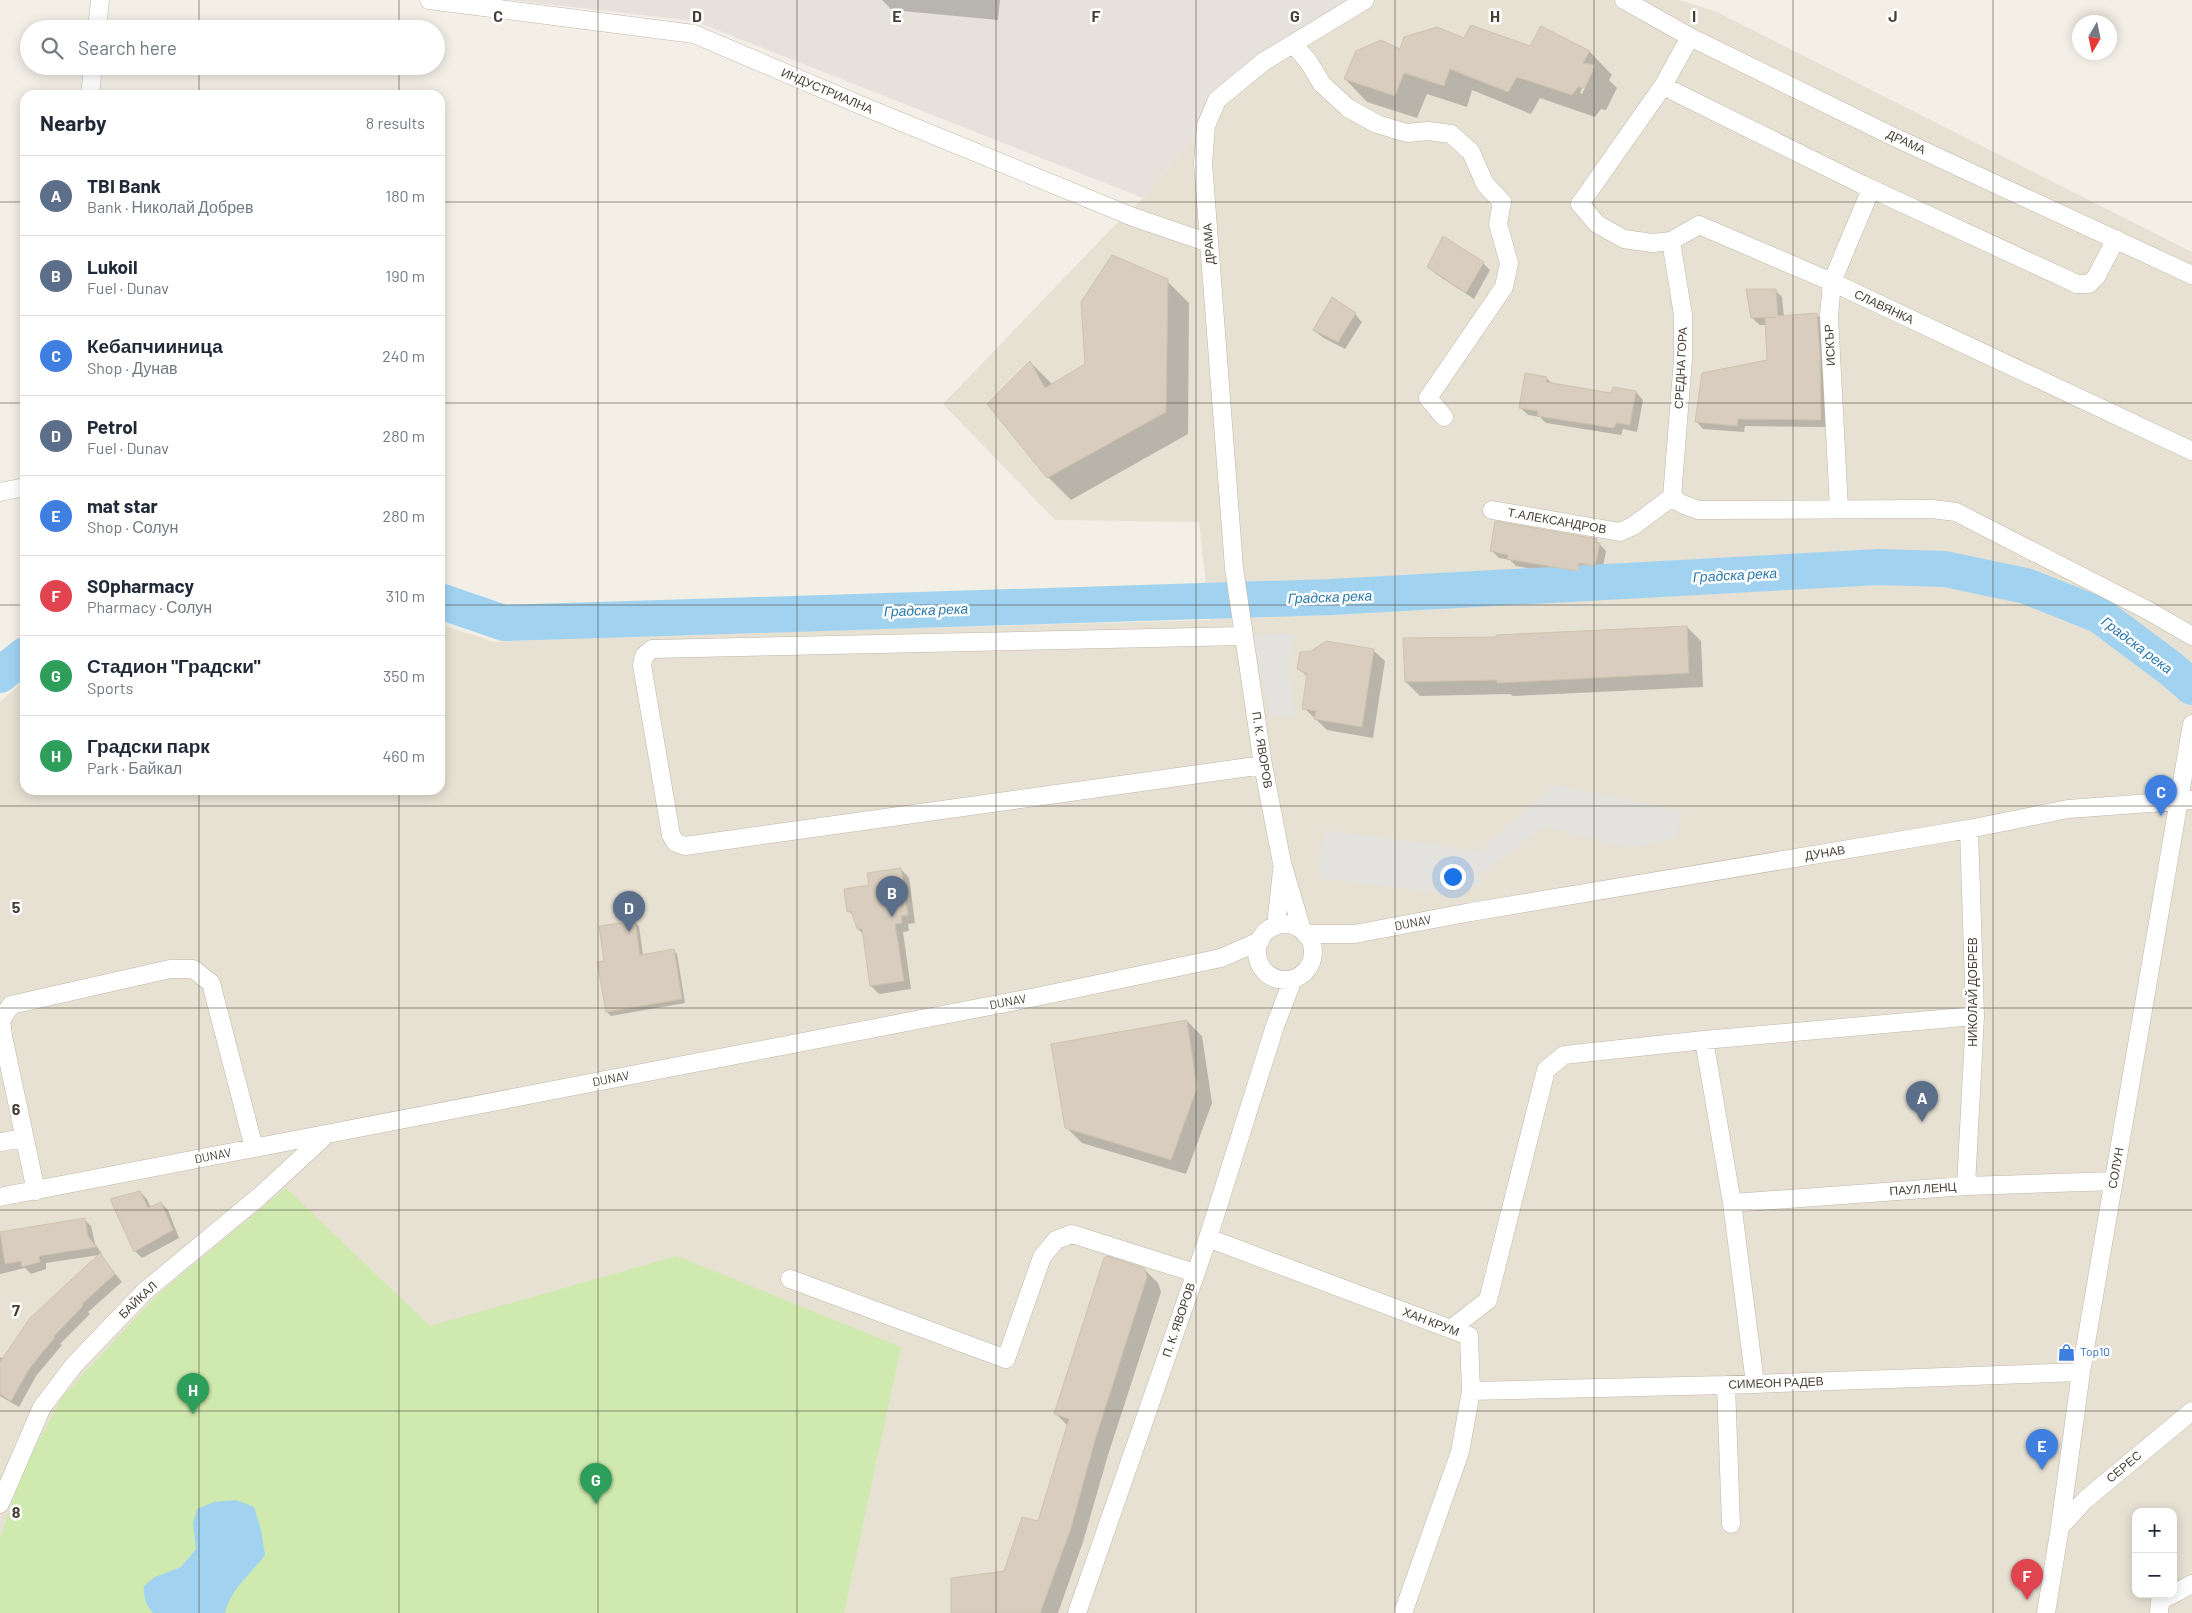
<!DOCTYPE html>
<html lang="en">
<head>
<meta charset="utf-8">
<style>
  body { margin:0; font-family:Barlow,sans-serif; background:#f2f2f3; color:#1f2937 }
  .controls { position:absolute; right:15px; bottom:15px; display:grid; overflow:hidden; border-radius:10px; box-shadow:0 2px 12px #0003 }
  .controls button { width:45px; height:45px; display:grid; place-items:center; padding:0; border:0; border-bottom:1px solid #e0e1e3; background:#fff; color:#1f2937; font:25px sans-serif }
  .compass { position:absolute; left:2072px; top:15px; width:45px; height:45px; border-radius:50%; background:#fff; box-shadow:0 2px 12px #0003; rotate:189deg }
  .you { position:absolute; left:1452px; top:876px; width:18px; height:18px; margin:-12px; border:4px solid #fff; border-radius:50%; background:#1a73e8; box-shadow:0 0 0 8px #1a73e833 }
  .badge { display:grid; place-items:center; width:32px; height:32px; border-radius:50%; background:#db2777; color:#fff; font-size:16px; font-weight:700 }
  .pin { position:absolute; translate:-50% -41px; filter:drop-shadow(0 1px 2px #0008) }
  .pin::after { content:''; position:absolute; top:26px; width:18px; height:15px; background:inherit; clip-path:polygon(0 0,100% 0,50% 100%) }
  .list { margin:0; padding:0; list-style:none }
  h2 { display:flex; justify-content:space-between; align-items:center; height:65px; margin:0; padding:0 20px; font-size:21px }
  h2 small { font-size:16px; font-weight:400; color:#747a83 }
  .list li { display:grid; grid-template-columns:32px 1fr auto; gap:15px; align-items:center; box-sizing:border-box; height:80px; padding:0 20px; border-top:1px solid #e0e1e3 }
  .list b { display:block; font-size:19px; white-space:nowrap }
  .list p { margin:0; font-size:16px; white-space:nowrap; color:#747a83 }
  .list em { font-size:16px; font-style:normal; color:#747a83 }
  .icon { flex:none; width:28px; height:28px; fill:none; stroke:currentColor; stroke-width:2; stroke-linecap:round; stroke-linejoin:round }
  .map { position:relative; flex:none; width:2192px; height:1613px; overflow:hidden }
  .search { position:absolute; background:#fff; box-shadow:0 2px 12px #0003; left:20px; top:20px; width:425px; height:55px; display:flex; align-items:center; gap:12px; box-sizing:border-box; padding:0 18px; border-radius:28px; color:#747a83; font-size:19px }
  .panel { position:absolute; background:#fff; box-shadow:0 2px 12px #0003; left:20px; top:90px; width:425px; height:705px; border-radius:15px }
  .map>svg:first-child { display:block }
  .residential { fill:#e7e1d4; fill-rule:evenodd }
  .industrial { fill:#e6e1db }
  .green { fill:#d0e9ae }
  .parking { fill:#e4e2de }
  .water { fill:#a1d3f1 }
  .shadow { fill:#0003; fill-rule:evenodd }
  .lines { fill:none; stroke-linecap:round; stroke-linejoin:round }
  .river { stroke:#a1d3f1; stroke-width:36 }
  .building { fill:#d8cdbe; stroke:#d0c2ae }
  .minor-casing { stroke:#bfb7a9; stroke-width:19 }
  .minor { stroke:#fff; stroke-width:18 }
  .grid { fill:none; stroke:#463f35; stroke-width:1; stroke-opacity:0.55 }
  .labels { text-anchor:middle; stroke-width:5; stroke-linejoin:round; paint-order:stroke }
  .street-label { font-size:12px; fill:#463f35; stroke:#fff }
  .shop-label { font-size:12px; fill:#366cbe; stroke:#fff; text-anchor:start }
  .water-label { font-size:14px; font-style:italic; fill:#2b79ac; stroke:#fff }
  .grid-label { font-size:16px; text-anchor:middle; font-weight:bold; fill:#463f35; stroke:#fff; stroke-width:5; stroke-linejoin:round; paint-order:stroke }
</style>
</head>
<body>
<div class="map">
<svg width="2192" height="1613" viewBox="0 0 2192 1613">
  <rect width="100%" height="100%" fill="#f3efe6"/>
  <path class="residential" d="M 1378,0 L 1680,0 L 1717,12 L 2192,252 L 2192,1613 L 0,1613 L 0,702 L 25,680 L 25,790 L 440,790 L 440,624 L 494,642 L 621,636 L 1210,620 L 1199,522 L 1055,520 L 943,404 L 1114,226 L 1143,198 L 1228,96 ZM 2136,1512 L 2173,1512 L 2173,1594 L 2136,1594 Z"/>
  <path class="industrial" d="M 511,0 L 1378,0 L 1228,96 L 1143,198 L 694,21 Z"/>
  <path class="green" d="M 286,1188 L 430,1326 L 677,1256 L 901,1347 L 844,1613 L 0,1613 L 0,1538 L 26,1464 L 63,1396 L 157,1295 Z"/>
  <path class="parking" d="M 1294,634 L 1288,669 L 1295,715 L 1270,717 L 1254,635 Z
    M 1554,785 L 1682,811 L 1675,838 L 1629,848 L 1544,826 L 1480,875 L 1483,885 L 1442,893 L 1318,878 L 1324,830 L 1479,851 Z"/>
  <path class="water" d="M 236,1500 L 254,1507 L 261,1530 L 265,1555 C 252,1573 229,1591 225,1613 L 153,1613 C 146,1605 143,1596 144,1586 L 155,1577 L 181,1567 L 196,1549 L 193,1523 L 197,1509 L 214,1502 Z"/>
  <path class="shadow" d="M 882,0 L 1000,0 L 998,20 L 892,10 Z
    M 1541,28 L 1590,52 L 1612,75 L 1609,80 L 1617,88 L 1606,110 L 1601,109 L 1595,117 L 1540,98 L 1531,114 L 1472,90 L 1467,107 L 1427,94 L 1417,118 L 1367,102 L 1345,79 L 1401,51 L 1465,40 L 1531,47 ZM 1591,69 L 1593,71 L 1582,94 L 1580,93 Z
    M 1483,263 L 1490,270 L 1474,299 L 1436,274 L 1429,267 Z
    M 1167,281 L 1189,303 L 1188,434 L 1071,500 L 1048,477 L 1030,362 L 1053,385 L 1086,364 Z
    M 1775,290 L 1782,297 L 1784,317 L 1816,314 L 1824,321 L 1828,427 L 1745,426 L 1744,432 L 1703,429 L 1696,421 L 1768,362 L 1766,325 L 1760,325 L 1752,318 Z
    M 1355,314 L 1362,322 L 1345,349 L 1322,337 L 1314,330 Z
    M 1546,378 L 1553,384 L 1612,394 L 1636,392 L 1643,400 L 1637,432 L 1623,429 L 1621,435 L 1546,423 L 1540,417 L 1528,415 L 1521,408 Z
    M 1596,540 L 1606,551 L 1602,572 L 1586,570 L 1585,578 L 1516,566 L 1510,560 L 1499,558 L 1492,551 Z
    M 1687,627 L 1701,641 L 1703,687 L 1513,696 L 1510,694 L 1420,696 L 1406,682 L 1497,638 Z
    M 1373,650 L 1385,661 L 1373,738 L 1327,730 L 1304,708 L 1308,678 L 1299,668 Z
    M 901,869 L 909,878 L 915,923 L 908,924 L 909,931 L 903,932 L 911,989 L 879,994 L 871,986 L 864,935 L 858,929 L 854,917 L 849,911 L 870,886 Z
    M 635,922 L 639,926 L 643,955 L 673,950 L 677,954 L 685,1003 L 611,1016 L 607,1012 L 605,962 Z
    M 1187,1021 L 1202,1036 L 1212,1103 L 1186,1174 L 1082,1143 L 1067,1128 Z
    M 140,1192 L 147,1199 L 151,1208 L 161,1203 L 168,1210 L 179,1238 L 142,1258 L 135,1251 Z
    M 84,1219 L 91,1226 L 95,1244 L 102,1254 L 100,1255 L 122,1282 L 88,1312 L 90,1314 L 60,1344 L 62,1345 L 36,1376 L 19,1407 L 0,1396 L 0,1357 L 3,1359 L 99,1255 L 46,1263 L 46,1269 L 31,1274 L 25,1268 L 0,1274 L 0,1234 Z
    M 1144,1269 L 1158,1283 L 1161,1292 L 1108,1455 L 1083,1542 L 1058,1613 L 952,1613 L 1005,1572 L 1039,1522 L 1068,1426 L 1056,1414 Z"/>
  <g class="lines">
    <path class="river" d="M 440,601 L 504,623 L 1331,597 L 1880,567 L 1945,569 L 2026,586 L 2099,615 L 2170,668 L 2192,687
      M 0,675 L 25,655"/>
  </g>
  <path class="building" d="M 1471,25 L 1530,46 L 1541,26 L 1590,51 L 1583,63 L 1595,65 L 1584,88 L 1578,87 L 1572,95 L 1517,77 L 1508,92 L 1450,69 L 1444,86 L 1404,73 L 1395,96 L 1344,79 L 1356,51 L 1381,40 L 1400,49 L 1404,37 L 1437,27 L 1464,38 Z
    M 1443,236 L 1484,262 L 1466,293 L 1427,267 Z
    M 1112,255 L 1168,279 L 1166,412 L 1047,478 L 987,404 L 1030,361 L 1045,388 L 1085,364 L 1081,302 Z
    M 1746,289 L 1776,289 L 1778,316 L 1817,313 L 1820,355 L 1821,420 L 1738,419 L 1737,426 L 1695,422 L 1702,373 L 1767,360 L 1765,318 L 1776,317 L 1751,318 Z
    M 1332,297 L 1356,313 L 1338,342 L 1313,330 Z
    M 1525,373 L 1547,377 L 1546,382 L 1611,393 L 1613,387 L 1636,391 L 1630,425 L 1616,423 L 1614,428 L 1537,416 L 1538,411 L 1519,408 Z
    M 1495,521 L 1597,539 L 1596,543 L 1600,543 L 1595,566 L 1579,563 L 1578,571 L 1507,559 L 1508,555 L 1490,551 Z
    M 1687,626 L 1689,673 L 1497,683 L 1497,680 L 1405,682 L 1403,638 L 1496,637 L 1496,635 Z
    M 1326,641 L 1374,649 L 1362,727 L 1314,719 L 1316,711 L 1302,709 L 1307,674 L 1297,669 L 1300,652 L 1311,651 Z
    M 901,868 L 908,915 L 901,916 L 902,923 L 895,924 L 904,981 L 870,986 L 862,929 L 857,929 L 851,911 L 847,912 L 844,889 L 869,885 L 867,873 Z
    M 635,921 L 640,955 L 674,949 L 682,999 L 606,1012 L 597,962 L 604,961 L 599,926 Z
    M 1187,1020 L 1197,1088 L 1171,1160 L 1065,1128 L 1051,1044 Z
    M 140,1191 L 148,1208 L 161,1202 L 173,1230 L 134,1252 L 110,1199 Z
    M 85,1218 L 88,1236 L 96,1247 L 39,1256 L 40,1262 L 22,1267 L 21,1261 L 5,1264 L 0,1232 Z
    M 100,1253 L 115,1274 L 82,1304 L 83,1306 L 54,1336 L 55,1337 L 29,1369 L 11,1401 L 0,1394 L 0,1362 L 30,1318 Z
    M 1107,1256 L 1144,1268 L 1147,1277 L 1095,1440 L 1071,1528 L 1040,1613 L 951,1613 L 951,1578 L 1004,1571 L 1022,1517 L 1038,1521 L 1069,1419 L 1054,1414 L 1104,1258 Z"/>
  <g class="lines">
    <defs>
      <path id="minor" d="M 429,0 L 694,34 L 865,107 L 1133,217 L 1209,243
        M 1624,0 L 1690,37 L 1892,136 L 2192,275
        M 97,29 L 100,0
        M 1690,37 L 1663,86 L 1580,204 L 1597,224 L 1624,239 L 1638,241 L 1653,243 L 1671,241 L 1699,225 L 1832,282 L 2192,451
        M 1293,44 L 1308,61 L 1322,84 L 1348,108 L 1377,124 L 1407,133 L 1428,131 L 1451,134 L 1471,152 L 1485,184 L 1502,202 L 1498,224 L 1509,263 L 1504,287 L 1428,398 L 1444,417
        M 1663,86 L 1861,184 L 2077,284 L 2089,284 L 2096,277 L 2116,239
        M 90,95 L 93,66
        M 1671,241 L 1683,315 L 1683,359 L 1672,497
        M 0,492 L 25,487
        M 1672,497 L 1682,504 L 1698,510 L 1932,509 L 1956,512 L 2149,611 L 2192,636
        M 1839,509 L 1829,316 L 1832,282 L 1871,189
        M 1492,510 L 1620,532 L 1633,526 L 1672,497
        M 1244,636 L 652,649 L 644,656 L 642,665 L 671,835 L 676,843 L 685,846 L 1263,765
        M1257 952a28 28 0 1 1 56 0a28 28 0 1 1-56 0Z
        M 1276,926 L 1282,871
        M 1302,930 L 1282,863 L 1263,765 L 1234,568 L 1203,163 L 1206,126 L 1217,100 L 1263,62 L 1365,0
        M 1305,934 L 1355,934 L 1471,912 L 1969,829 L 2068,809 L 2192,800
        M 1704,1040 L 1732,1203 L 1755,1383
        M 0,1142 L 24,1138
        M 1966,1186 L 1975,1016 L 1969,829
        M 36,1191 L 3,1036 L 1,1020 L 11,1005 L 170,969 L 193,969 L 211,983 L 254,1148
        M 0,1197 L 1036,997 L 1221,958 L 1260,941
        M 1732,1203 L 1966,1186 L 2114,1181
        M 1208,1238 L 1469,1336 L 1471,1391 L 1460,1452 L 1403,1613
        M 790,1279 L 1006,1359 L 1042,1257 L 1056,1240 L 1072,1234 L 1195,1273
        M 1451,1329 L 1488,1300 L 1546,1070 L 1564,1055 L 1704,1040 L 1975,1016
        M 1726,1385 L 1731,1524
        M 1471,1391 L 1726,1385 L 2081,1372
        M 0,1504 L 42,1407 L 74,1365 L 145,1291 L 260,1196 L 326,1135
        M 2060,1527 L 2085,1500 L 2192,1411
        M 1077,1613 L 1208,1238 L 1275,1026 L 1293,979
        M 2046,1613 L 2060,1527 L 2081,1372 L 2192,724
        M 2159,1613 L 2160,1601 L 2192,1584"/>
    </defs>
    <use href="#minor" class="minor-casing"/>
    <use href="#minor" class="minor"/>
  </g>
  <path class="grid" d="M 199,0 L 199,29M 399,0 L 399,29M 598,0 L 598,1613M 797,0 L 797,1613M 996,0 L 996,1613M 1196,0 L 1196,1613M 1395,0 L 1395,1613M 1594,0 L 1594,1613M 1793,0 L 1793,1613M 1993,0 L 1993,1613M 199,66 L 199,95M 399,66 L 399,95M 0,202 L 25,202M 440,202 L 2192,202M 0,403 L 25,403M 440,403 L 2192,403M 0,605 L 25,605M 440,605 L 2192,605M 199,790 L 199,1613M 399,790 L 399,1613M 0,806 L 2192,806M 0,1008 L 2192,1008M 0,1210 L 2192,1210M 0,1411 L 2192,1411"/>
  <defs>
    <symbol id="shop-bare" viewBox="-9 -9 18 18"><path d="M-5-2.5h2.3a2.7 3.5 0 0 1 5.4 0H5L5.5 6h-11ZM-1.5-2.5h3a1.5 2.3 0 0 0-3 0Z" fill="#3f7fe0" stroke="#fff" stroke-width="2.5" paint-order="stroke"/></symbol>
  </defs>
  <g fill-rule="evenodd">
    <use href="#shop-bare" x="2054" y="1340" width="25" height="25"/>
  </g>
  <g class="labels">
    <g class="street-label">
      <text transform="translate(827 91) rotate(23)" y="4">ИНДУСТРИАЛНА</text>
      <text transform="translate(1906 142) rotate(25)" y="4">ДРАМА</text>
      <text transform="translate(1209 244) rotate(-95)" y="4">ДРАМА</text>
      <text transform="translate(1884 307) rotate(25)" y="4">СЛАВЯНКА</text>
      <text transform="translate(1830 345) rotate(-93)" y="4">ИСКЪР</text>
      <text transform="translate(1681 368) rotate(-87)" y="4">СРЕДНА ГОРА</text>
      <text transform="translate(1557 521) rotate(10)" y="4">Т.АЛЕКСАНДРОВ</text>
      <text transform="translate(1262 750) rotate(81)" y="4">П. К. ЯВОРОВ</text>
      <text transform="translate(1825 853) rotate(-9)" y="4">ДУНАВ</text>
      <text transform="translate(1413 923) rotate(-11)" y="4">DUNAV</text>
      <text transform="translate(1973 992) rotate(-90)" y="4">НИКОЛАЙ ДОБРЕВ</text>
      <text transform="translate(1008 1002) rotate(-11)" y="4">DUNAV</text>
      <text transform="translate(611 1079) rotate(-11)" y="4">DUNAV</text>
      <text transform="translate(213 1156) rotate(-11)" y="4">DUNAV</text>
      <text transform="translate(2116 1168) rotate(-80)" y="4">СОЛУН</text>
      <text transform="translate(1923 1189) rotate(-4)" y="4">ПАУЛ ЛЕНЦ</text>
      <text transform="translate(138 1300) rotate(-44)" y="4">БАЙКАЛ</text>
      <text transform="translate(1179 1320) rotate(-71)" y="4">П. К. ЯВОРОВ</text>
      <text transform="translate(1431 1322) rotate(21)" y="4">ХАН КРУМ</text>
      <text transform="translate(1776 1383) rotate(-2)" y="4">СИМЕОН РАДЕВ</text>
      <text transform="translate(2124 1467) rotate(-40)" y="4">СЕРЕС</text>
    </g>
    <g class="shop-label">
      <text x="2080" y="1356">Top10</text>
    </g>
    <g class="water-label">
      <text transform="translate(1735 575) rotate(-3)" y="5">Градска река</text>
      <text transform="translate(1330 597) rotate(-2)" y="5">Градска река</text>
      <text transform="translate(926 610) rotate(-2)" y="5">Градска река</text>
      <text transform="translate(2137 645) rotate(37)" y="5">Градска река</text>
    </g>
  </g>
  <g class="grid-label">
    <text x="498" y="22">C</text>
    <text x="697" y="22">D</text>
    <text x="897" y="22">E</text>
    <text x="1096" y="22">F</text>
    <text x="1295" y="22">G</text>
    <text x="1495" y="22">H</text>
    <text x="1694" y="22">I</text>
    <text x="1893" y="22">J</text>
    <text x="16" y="913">5</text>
    <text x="16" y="1115">6</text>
    <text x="16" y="1316">7</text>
    <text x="16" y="1518">8</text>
  </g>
</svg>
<div class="controls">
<button>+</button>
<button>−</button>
</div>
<svg class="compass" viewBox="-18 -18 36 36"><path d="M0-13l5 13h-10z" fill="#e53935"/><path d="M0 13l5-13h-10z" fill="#747a83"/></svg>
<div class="you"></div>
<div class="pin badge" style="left:1922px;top:1122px;background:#5c6f8a">A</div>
<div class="pin badge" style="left:892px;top:917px;background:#5c6f8a">B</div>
<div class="pin badge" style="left:2161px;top:816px;background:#3f7fe0">C</div>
<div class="pin badge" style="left:629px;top:932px;background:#5c6f8a">D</div>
<div class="pin badge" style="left:2042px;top:1470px;background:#3f7fe0">E</div>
<div class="pin badge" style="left:2027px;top:1600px;background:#e0444e">F</div>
<div class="pin badge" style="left:596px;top:1504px;background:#2e9e5b">G</div>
<div class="pin badge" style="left:193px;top:1414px;background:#2e9e5b">H</div>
<div class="search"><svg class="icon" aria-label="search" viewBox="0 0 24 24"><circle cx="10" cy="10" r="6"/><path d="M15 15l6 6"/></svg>Search here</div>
<section class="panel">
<h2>Nearby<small>8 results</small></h2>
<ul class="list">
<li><span class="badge" style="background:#5c6f8a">A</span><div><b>TBI Bank</b><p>Bank · Николай Добрев</p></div><em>180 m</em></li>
<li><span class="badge" style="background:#5c6f8a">B</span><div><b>Lukoil</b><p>Fuel · Dunav</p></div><em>190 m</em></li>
<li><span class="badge" style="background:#3f7fe0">C</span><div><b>Кебапчииница</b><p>Shop · Дунав</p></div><em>240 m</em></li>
<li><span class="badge" style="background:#5c6f8a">D</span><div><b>Petrol</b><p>Fuel · Dunav</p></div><em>280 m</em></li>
<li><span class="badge" style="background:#3f7fe0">E</span><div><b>mat star</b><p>Shop · Солун</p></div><em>280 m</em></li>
<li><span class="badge" style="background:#e0444e">F</span><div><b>SOpharmacy</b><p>Pharmacy · Солун</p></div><em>310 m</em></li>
<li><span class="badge" style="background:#2e9e5b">G</span><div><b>Стадион &quot;Градски&quot;</b><p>Sports</p></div><em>350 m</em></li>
<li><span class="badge" style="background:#2e9e5b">H</span><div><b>Градски парк</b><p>Park · Байкал</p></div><em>460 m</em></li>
</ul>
</section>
</div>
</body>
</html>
